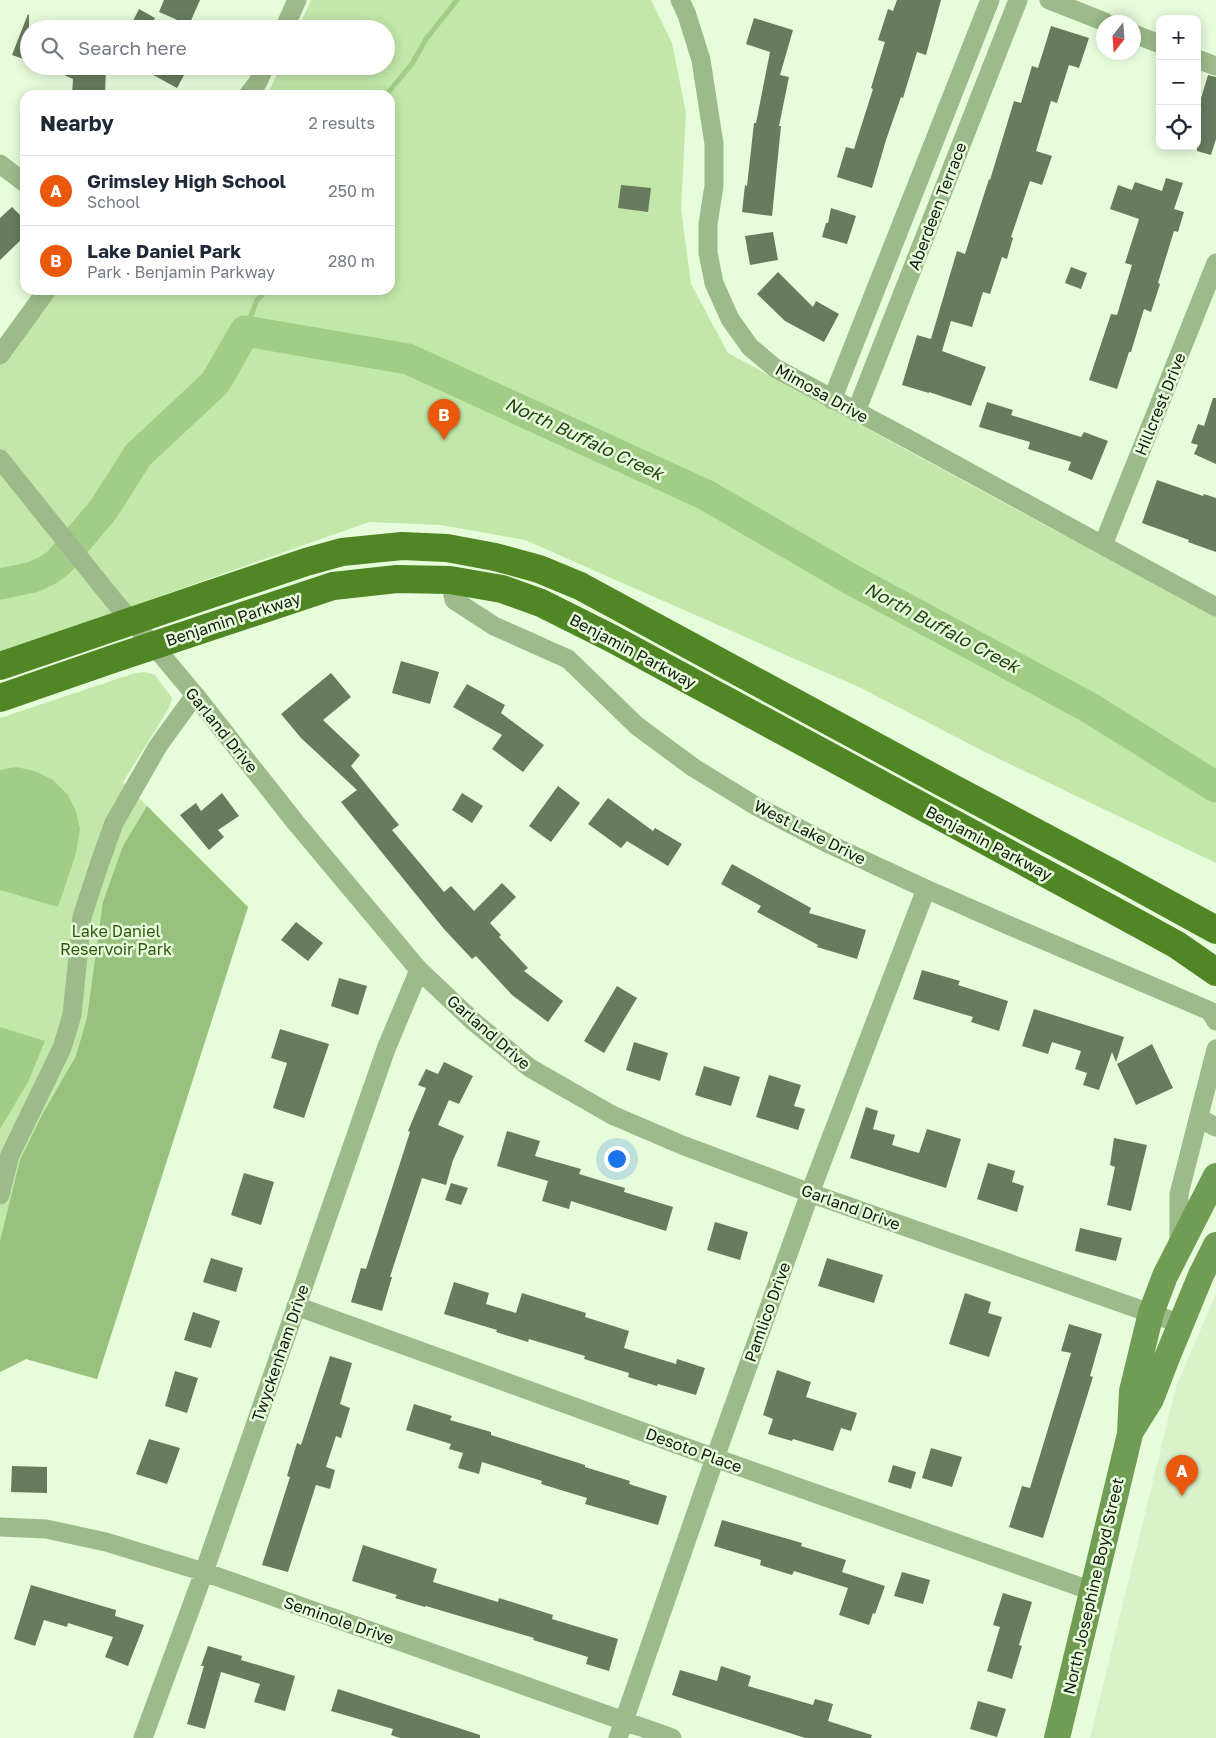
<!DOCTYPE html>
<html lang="en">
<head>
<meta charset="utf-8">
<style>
  body { margin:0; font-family:"Golos Text",sans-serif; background:#f6f6f7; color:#1f2937 }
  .controls { position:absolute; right:15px; top:15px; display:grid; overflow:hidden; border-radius:10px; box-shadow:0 2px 12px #0003 }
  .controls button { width:45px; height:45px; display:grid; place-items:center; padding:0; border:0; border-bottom:1px solid #e0e1e3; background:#fff; color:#1f2937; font:25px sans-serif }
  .compass { position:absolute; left:1096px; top:15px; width:45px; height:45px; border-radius:50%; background:#fff; box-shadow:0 2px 12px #0003; rotate:197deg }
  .you { position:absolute; left:616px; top:1158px; width:18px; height:18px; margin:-12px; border:4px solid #fff; border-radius:50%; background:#1a73e8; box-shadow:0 0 0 8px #1a73e833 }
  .badge { display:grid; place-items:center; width:32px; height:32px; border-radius:50%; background:#ea580c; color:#fff; font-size:16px; font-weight:700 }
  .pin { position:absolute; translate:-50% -41px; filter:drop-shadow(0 1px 2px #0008) }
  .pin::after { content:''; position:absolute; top:26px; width:18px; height:15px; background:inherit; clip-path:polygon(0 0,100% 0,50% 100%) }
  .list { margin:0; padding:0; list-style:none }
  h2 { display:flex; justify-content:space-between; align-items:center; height:65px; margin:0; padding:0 20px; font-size:21px }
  h2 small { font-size:16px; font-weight:400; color:#747a83 }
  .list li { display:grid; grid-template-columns:32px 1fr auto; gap:15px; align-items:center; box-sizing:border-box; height:70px; padding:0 20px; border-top:1px solid #e0e1e3 }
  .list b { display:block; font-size:19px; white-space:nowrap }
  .list p { margin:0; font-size:16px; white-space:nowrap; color:#747a83 }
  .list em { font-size:16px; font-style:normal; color:#747a83 }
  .icon { flex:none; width:28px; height:28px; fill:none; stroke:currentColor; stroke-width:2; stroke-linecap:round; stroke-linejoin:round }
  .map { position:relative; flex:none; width:1216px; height:1738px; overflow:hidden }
  .search { position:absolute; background:#fff; box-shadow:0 2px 12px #0003; left:20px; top:20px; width:375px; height:55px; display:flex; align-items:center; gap:12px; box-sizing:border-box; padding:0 18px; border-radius:28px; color:#747a83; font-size:19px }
  .panel { position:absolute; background:#fff; box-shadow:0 2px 12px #0003; left:20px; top:90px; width:375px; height:205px; border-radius:15px }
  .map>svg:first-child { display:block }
  .built { fill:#d9f2ca }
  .green { fill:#c1e7a9 }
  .forest { fill:#97c17c }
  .water { fill:#a2cd87 }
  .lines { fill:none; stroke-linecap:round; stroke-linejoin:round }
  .stream { stroke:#a2cd87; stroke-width:5 }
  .river { stroke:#a2cd87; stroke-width:31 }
  .building { fill:#687b5d }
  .minor { stroke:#9cba8a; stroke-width:19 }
  .secondary { stroke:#719c54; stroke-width:26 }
  .primary { stroke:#518625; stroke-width:28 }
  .labels { text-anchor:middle; stroke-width:5; stroke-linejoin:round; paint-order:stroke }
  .street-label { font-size:16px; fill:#131a0e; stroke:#e7fcdb }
  .park-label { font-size:16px; fill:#31570f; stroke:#e7fcdb }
  .water-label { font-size:18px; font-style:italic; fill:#274212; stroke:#e7fcdb }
</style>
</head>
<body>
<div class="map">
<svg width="1216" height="1738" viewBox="0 0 1216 1738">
  <rect width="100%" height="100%" fill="#e7fcdb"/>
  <path class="built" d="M 1216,1294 L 1216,1738 L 1090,1738 L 1176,1387 Z"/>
  <path class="green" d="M 311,0 L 651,0 L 672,43 L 686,113 L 681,209 L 691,284 L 728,353 L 1052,529 L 1216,611 L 1216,863 L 987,753 L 861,688 L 525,540 L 441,525 L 369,522 L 0,653 L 0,358 L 52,290 L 390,290 L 390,95 L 267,95 L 281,66 L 386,66 L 386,29 L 298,29 Z
    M 145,672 L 155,675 L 172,698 L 169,708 L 123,782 L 248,907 L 97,1379 L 26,1359 L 0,1372 L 0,718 L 135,673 Z"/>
  <path class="forest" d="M 147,806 L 248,907 L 97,1379 L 26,1359 L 0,1372 L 0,1241 L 20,1160 L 42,1115 L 76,1056 L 87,1018 L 103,902 L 123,846 Z"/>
  <path class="water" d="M 16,767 L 35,771 L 53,780 L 68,795 L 76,811 L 80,829 L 76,853 L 58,907 L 0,890 L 0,770 Z
    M 0,1027 L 45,1041 L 28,1082 L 0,1129 Z"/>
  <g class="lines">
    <path class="stream" d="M 386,95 L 412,64 L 426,39 L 457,0
      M 245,331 L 257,300 L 267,290"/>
    <path class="river" d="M 0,584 L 33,577 L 48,570 L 59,562 L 103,510 L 138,455 L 215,383 L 245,331 L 408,359 L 706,495 L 854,581 L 1090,708 L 1216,787"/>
  </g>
  <path class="building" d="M 164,0 L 200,0 L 189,25 L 159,12 Z
    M 897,0 L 941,0 L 926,55 L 917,52 L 903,98 L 901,97 L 886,140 L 872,188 L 837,177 L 846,147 L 854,149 L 873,89 L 871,88 L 885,42 L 878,40 L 888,9 L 893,11 Z
    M 139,9 L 155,18 L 149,29 L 129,29 Z
    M 28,14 L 29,15 L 29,61 L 12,55 Z
    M 754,18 L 793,30 L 780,75 L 789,77 L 779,126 L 781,126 L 772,216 L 742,212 L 745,185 L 747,186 L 754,123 L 756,123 L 770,52 L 746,44 Z
    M 1051,26 L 1089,38 L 1079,68 L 1069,65 L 1057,103 L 1051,101 L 1036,151 L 1052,156 L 1042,185 L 1030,181 L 1011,237 L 1013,238 L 1007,259 L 1002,257 L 990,294 L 983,292 L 972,327 L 951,321 L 942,351 L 986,367 L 971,406 L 929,392 L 929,393 L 902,385 L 917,335 L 931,339 L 957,251 L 965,254 L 989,179 L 990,180 L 1014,101 L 1021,103 L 1032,66 L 1038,68 Z
    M 44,66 L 106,66 L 105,95 L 72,95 L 73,79 Z
    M 137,66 L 189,66 L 177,88 Z
    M 1208,75 L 1216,77 L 1216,139 L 1211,155 L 1197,151 L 1197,112 Z
    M 1166,178 L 1183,183 L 1174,209 L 1184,212 L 1178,232 L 1174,231 L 1158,283 L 1160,284 L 1151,312 L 1144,309 L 1131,352 L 1129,352 L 1117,389 L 1089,380 L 1111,314 L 1117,315 L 1132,265 L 1125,263 L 1139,219 L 1110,209 L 1118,185 L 1132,190 L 1135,182 L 1162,191 Z
    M 621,185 L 651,188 L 648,212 L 618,208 Z
    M 12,207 L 25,220 L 25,236 L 0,260 L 0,218 Z
    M 831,208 L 856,216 L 847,244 L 822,237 L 826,223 L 828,223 Z
    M 773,232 L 778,260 L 750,265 L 745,236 Z
    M 1071,267 L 1087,273 L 1081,289 L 1065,283 Z
    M 778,272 L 813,307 L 816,301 L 839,314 L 824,342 L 785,321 L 757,294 Z
    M 1213,398 L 1216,398 L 1216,464 L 1194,454 L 1198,445 L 1191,443 L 1198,424 L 1204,426 Z
    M 987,402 L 1013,410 L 1011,415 L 1081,437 L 1084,432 L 1108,441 L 1092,480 L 1068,470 L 1071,462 L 1028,449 L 1030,442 L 979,427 Z
    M 1157,480 L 1203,496 L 1204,494 L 1216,498 L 1216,552 L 1188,542 L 1189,540 L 1142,523 Z
    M 401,661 L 439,672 L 430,704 L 392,693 Z
    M 331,673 L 351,697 L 323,720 L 360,755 L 351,766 L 399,825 L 392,830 L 444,892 L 451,886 L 474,911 L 502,883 L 516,897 L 490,923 L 501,935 L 499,937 L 528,968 L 524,971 L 563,1001 L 548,1022 L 512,995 L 476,956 L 472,959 L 444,929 L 341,802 L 357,790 L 301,738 L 281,714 Z
    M 467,684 L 505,705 L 501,713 L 544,745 L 523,772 L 492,749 L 502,735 L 453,707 Z
    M 558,786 L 580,803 L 551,842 L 529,826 Z
    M 222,793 L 239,816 L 218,830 L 224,837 L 209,850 L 180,815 L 196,803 L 201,811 Z
    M 462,793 L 483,806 L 472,823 L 452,810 Z
    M 608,798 L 653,831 L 655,828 L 682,844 L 668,866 L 627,841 L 621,848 L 588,824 Z
    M 732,864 L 811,908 L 809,913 L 866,930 L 857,959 L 817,947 L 818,945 L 757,912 L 761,906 L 721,884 Z
    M 296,922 L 323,943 L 308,961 L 281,940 Z
    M 922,970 L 960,981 L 958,985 L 1008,1001 L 999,1031 L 971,1022 L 973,1017 L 913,999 Z
    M 339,978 L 367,986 L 358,1015 L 331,1006 Z
    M 617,986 L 637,998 L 604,1053 L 584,1041 Z
    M 1034,1009 L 1124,1037 L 1116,1062 L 1112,1052 L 1099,1090 L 1083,1085 L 1087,1073 L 1075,1069 L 1081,1051 L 1052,1042 L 1048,1054 L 1022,1046 Z
    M 280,1029 L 329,1044 L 304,1118 L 273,1108 L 287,1063 L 271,1058 Z
    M 634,1042 L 668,1053 L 660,1081 L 626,1070 Z
    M 1152,1044 L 1173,1088 L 1136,1105 L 1117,1064 Z
    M 444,1062 L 473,1076 L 459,1104 L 449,1100 L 438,1125 L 464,1136 L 453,1160 L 446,1185 L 422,1178 L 390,1277 L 392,1277 L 382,1311 L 351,1302 L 361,1268 L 366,1269 L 410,1132 L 408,1131 L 426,1088 L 418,1085 L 426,1069 L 438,1074 Z
    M 704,1066 L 740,1077 L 731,1106 L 695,1095 Z
    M 769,1075 L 801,1085 L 794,1106 L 805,1109 L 798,1130 L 756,1117 Z
    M 866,1107 L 878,1111 L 873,1129 L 895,1135 L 892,1145 L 919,1153 L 927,1129 L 961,1139 L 946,1188 L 850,1158 Z
    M 507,1131 L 540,1141 L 535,1156 L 581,1169 L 579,1174 L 625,1188 L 624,1192 L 673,1207 L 666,1231 L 571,1201 L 569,1209 L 542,1201 L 548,1181 L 497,1166 Z
    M 1114,1138 L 1147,1145 L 1131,1211 L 1107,1205 L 1115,1167 L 1110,1165 Z
    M 988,1163 L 1015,1171 L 1012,1182 L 1024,1186 L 1017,1212 L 977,1199 Z
    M 244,1173 L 274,1182 L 261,1225 L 231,1215 Z
    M 451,1183 L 468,1188 L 461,1205 L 445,1200 Z
    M 715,1222 L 748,1232 L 740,1260 L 707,1250 Z
    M 1080,1228 L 1122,1238 L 1116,1261 L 1075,1251 Z
    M 211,1258 L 243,1268 L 236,1292 L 203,1282 Z
    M 827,1258 L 883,1275 L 874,1303 L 818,1286 Z
    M 454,1282 L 489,1293 L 486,1304 L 516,1313 L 522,1293 L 586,1313 L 585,1317 L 629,1331 L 624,1348 L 676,1364 L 677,1359 L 705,1368 L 696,1395 L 658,1384 L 657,1386 L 628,1377 L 629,1373 L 584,1359 L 585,1356 L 529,1339 L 528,1342 L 496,1332 L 497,1330 L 444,1314 Z
    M 965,1293 L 991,1302 L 988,1313 L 1002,1317 L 989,1357 L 949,1344 Z
    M 193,1312 L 220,1321 L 211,1348 L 184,1340 Z
    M 1069,1324 L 1102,1334 L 1090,1376 L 1093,1377 L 1043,1538 L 1009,1527 L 1022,1486 L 1030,1488 L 1071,1353 L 1061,1351 Z
    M 330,1356 L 352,1363 L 340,1404 L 350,1408 L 341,1438 L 336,1436 L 326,1467 L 335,1470 L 330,1489 L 316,1485 L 288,1572 L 262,1565 L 290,1477 L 287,1476 L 297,1443 L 301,1445 Z
    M 777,1370 L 811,1382 L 806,1397 L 857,1413 L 851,1431 L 841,1428 L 833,1451 L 793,1439 L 792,1441 L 768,1434 L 773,1419 L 763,1415 Z
    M 175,1371 L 198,1378 L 187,1413 L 165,1406 Z
    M 414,1404 L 452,1416 L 450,1420 L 491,1432 L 491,1435 L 585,1465 L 585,1467 L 630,1481 L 629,1484 L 667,1496 L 658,1525 L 585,1504 L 587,1498 L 541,1484 L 542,1481 L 482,1462 L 479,1474 L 458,1468 L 463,1453 L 449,1449 L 451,1444 L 406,1430 Z
    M 149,1439 L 180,1448 L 167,1484 L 136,1474 Z
    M 931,1448 L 962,1457 L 952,1487 L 922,1478 Z
    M 893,1465 L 916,1472 L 911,1489 L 888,1482 Z
    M 12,1466 L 47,1467 L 47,1493 L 11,1492 Z
    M 722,1520 L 802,1543 L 801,1546 L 846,1560 L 842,1572 L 885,1586 L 875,1614 L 873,1613 L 869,1625 L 839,1615 L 848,1588 L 794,1571 L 792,1575 L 760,1565 L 761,1560 L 714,1546 Z
    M 363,1545 L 437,1569 L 433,1582 L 498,1602 L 499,1598 L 553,1615 L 552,1619 L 618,1639 L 609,1671 L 586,1664 L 588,1657 L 533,1640 L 534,1638 L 426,1606 L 425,1607 L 395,1598 L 397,1595 L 352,1581 Z
    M 902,1572 L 930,1580 L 923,1604 L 894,1596 Z
    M 31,1585 L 116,1610 L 115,1616 L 144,1625 L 128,1666 L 105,1657 L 113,1637 L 68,1623 L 67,1627 L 44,1620 L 35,1646 L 14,1639 Z
    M 1003,1593 L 1032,1602 L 1019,1645 L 1022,1646 L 1012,1679 L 987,1671 L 1000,1627 L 993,1625 Z
    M 208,1646 L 242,1656 L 241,1660 L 295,1676 L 285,1711 L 254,1702 L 260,1684 L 221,1672 L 205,1729 L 187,1724 L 204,1666 L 201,1666 Z
    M 721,1666 L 751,1676 L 748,1686 L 813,1705 L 815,1699 L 833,1704 L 828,1721 L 872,1735 L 871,1738 L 805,1738 L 672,1695 L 680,1670 L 717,1681 Z
    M 338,1689 L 480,1735 L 480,1738 L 400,1738 L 391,1735 L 393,1729 L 331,1711 Z
    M 978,1701 L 1006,1709 L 997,1737 L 970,1729 Z"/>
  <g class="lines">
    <path class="minor" d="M 680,0 L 687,15 L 701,60 L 714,144 L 714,186 L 708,224 L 708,253 L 714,283 L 730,319 L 750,347 L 775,368 L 908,439 L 1216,607
      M 1049,0 L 1105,22
      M 284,29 L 297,0
      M 1134,34 L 1160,44
      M 1197,59 L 1216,66
      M 248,95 L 258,82 L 265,66
      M 0,164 L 25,183
      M 0,355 L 47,290
      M 832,400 L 990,0
      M 856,412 L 1018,0
      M 0,459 L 114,601 L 154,646 L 195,695 L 296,823 L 419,970 L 474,1022 L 530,1068 L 612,1115 L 682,1145 L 810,1193 L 1181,1324
      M 1103,545 L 1216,263
      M 450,580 L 454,600 L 494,626 L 568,659 L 637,726 L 694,768 L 756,806 L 829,844 L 926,889 L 1008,925 L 1210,1011 L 1216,1021
      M 1199,1118 L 1216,1127
      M 0,1195 L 10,1155 L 62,1048 L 72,1015 L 82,917 L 99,865 L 114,823 L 158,746 L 195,695
      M 1179,1246 L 1179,1194 L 1216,1049
      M 296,1306 L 715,1458 L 1092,1591
      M 0,1527 L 46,1529 L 106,1542 L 204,1572 L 672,1738
      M 143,1738 L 204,1572 L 386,1049 L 419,970
      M 618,1738 L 715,1458 L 810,1193 L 926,889"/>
    <path class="secondary" d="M 1131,1431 L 1151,1399 L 1166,1360 L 1201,1275 L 1216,1245
      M 1057,1738 L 1130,1434 L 1132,1391 L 1151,1313 L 1165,1276 L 1216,1176"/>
    <path class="primary" d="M 0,666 L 211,594 L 306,562 L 342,552 L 402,546 L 447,548 L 495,557 L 539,569 L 580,586 L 945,784 L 1114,874 L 1216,930
      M 0,698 L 113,659 L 333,586 L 397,579 L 450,580 L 502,589 L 541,603 L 613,639 L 1139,924 L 1177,945 L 1216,972"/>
  </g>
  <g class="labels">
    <g class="street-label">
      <text transform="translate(937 206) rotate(-69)" y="6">Aberdeen Terrace</text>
      <text transform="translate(822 393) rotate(29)" y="6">Mimosa Drive</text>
      <text transform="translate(1160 404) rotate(-68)" y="6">Hillcrest Drive</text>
      <text transform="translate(233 619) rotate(-18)" y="6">Benjamin Parkway</text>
      <text transform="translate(633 651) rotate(28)" y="6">Benjamin Parkway</text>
      <text transform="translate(222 730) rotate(51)" y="6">Garland Drive</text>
      <text transform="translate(810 832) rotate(27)" y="6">West Lake Drive</text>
      <text transform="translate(989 843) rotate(28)" y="6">Benjamin Parkway</text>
      <text transform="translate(489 1032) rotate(41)" y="6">Garland Drive</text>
      <text transform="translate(851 1207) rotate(20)" y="6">Garland Drive</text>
      <text transform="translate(767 1312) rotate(-70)" y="6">Pamlico Drive</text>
      <text transform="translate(280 1353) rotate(-71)" y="6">Twyckenham Drive</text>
      <text transform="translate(694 1450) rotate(20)" y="6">Desoto Place</text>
      <text transform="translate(1093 1586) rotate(-77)" y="6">North Josephine Boyd Street</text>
      <text transform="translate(339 1620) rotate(19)" y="6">Seminole Drive</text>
    </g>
    <g class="park-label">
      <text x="116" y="937">Lake Daniel<tspan x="116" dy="18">Reservoir Park</tspan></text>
    </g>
    <g class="water-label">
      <text transform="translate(584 439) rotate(25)" y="6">North Buffalo Creek</text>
      <text transform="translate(942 628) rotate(28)" y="6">North Buffalo Creek</text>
    </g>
  </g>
</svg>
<div class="controls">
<button>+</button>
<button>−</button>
<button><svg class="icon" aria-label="locate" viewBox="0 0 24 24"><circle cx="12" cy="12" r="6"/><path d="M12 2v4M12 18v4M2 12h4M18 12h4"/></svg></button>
</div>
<svg class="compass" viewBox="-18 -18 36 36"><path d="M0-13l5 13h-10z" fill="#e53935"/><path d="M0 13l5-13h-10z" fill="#747a83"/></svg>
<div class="you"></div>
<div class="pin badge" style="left:1182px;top:1496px">A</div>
<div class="pin badge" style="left:444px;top:440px">B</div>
<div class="search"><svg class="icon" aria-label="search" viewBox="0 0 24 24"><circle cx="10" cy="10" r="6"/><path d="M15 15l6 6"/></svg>Search here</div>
<section class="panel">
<h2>Nearby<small>2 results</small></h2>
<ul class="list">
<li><span class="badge">A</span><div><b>Grimsley High School</b><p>School</p></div><em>250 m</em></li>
<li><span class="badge">B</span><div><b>Lake Daniel Park</b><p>Park · Benjamin Parkway</p></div><em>280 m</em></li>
</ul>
</section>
</div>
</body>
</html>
